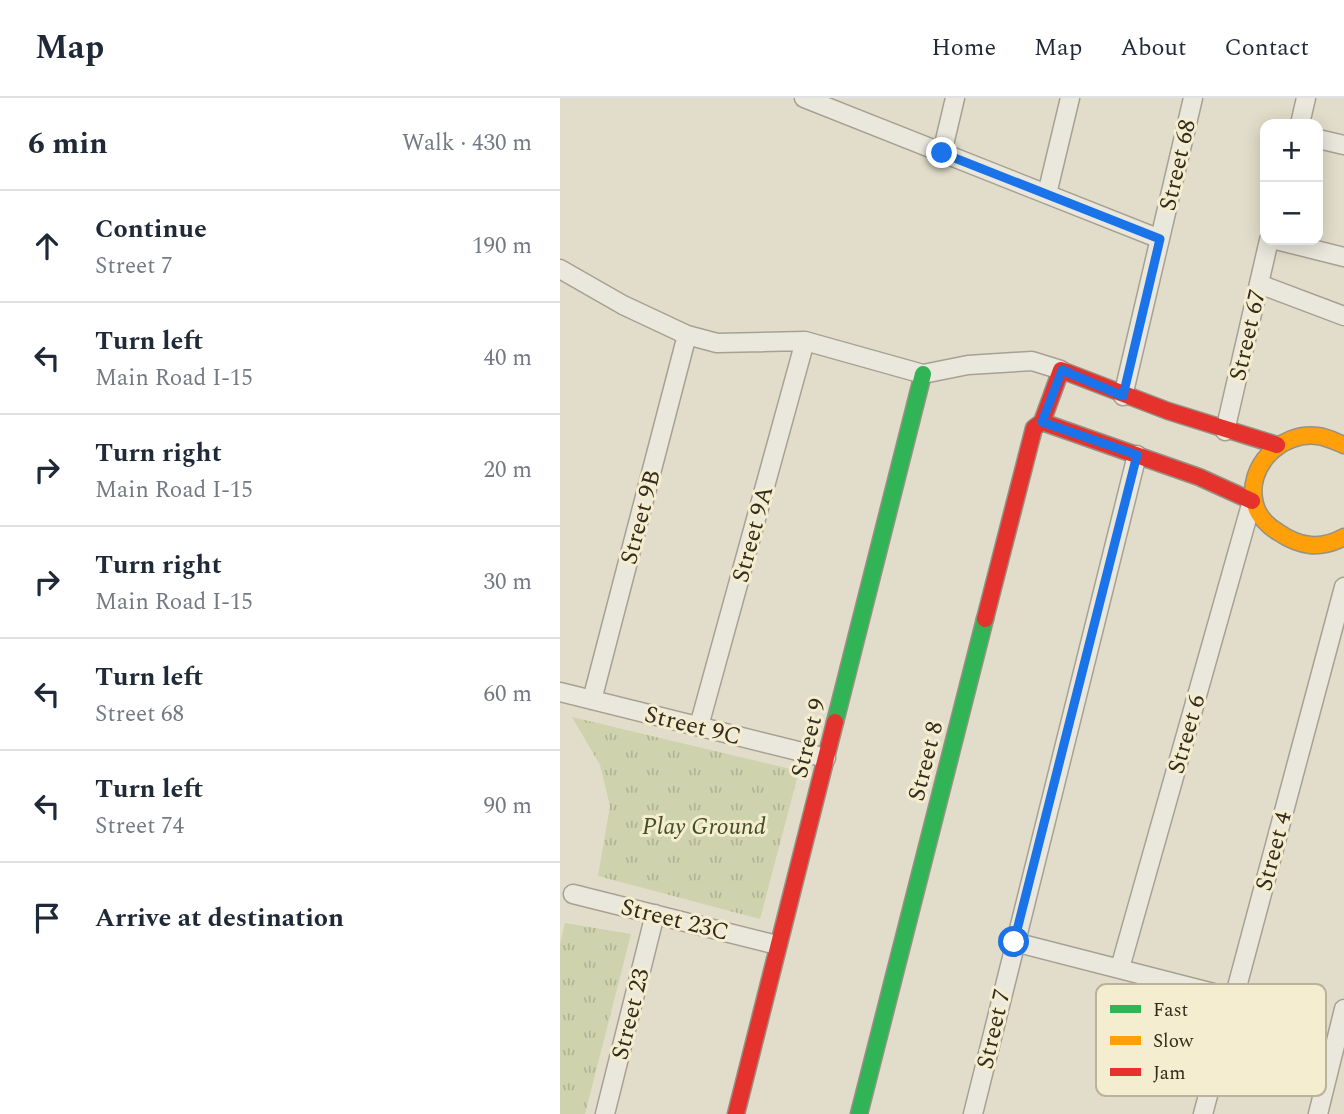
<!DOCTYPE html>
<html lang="en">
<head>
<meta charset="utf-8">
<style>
  body { margin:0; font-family:Spectral,serif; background:#f2f2f3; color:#1f2937 }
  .controls { position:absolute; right:21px; top:21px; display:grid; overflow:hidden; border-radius:14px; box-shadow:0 4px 18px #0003 }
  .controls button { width:63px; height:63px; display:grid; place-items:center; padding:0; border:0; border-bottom:2px solid #e0e1e3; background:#fff; color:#1f2937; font:35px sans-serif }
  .stop { position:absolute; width:21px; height:21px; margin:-16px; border:5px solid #1a73e8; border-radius:50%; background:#fff }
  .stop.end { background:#1a73e8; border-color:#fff; box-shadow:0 2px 7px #0008 }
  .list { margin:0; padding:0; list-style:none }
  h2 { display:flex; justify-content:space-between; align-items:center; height:91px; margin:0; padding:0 28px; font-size:30px }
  h2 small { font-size:23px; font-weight:400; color:#747a83 }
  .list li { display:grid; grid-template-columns:46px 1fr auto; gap:21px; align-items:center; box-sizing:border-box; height:112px; padding:0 28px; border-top:2px solid #e0e1e3 }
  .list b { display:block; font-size:26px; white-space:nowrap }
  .list p { margin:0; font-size:23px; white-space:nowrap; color:#747a83 }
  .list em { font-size:23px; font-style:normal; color:#747a83 }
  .icon { flex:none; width:38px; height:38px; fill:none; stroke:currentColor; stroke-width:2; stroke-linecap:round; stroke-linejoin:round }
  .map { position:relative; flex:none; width:784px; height:1016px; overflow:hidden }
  header { display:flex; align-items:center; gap:42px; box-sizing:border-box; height:98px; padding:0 35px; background:#fff; border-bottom:2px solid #e0e1e3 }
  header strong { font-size:33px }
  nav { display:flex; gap:38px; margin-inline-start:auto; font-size:24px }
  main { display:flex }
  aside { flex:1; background:#fff }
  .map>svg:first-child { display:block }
  .grass { fill:url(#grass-tufts) }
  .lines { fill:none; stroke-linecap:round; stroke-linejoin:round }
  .street-casing { stroke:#a7a194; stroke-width:21 }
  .fast-casing { stroke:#969184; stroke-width:19 }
  .slow-casing { stroke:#969184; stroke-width:19 }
  .jam-casing { stroke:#969184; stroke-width:19 }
  .street { stroke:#eae7dc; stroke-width:18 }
  .fast { stroke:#30b455; stroke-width:16 }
  .slow { stroke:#ff9f0a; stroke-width:16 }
  .jam { stroke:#e5322d; stroke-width:16 }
  .route { stroke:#1a73e8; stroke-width:9 }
  .labels { text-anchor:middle; stroke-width:6; stroke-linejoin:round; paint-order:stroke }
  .street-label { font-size:24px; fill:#342a1d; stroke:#f4edcf }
  .park-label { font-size:24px; font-style:italic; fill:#415024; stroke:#f4edcf }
  .key { fill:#f4edcf; stroke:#bab29a; stroke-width:2 }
  .key-label { font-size:19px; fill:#342a1d }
</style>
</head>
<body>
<header>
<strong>Map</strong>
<nav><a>Home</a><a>Map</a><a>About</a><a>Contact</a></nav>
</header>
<main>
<aside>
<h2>6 min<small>Walk · 430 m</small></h2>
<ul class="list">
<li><svg class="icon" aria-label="ahead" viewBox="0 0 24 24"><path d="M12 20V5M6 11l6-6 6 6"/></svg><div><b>Continue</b><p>Street 7</p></div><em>190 m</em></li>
<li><svg class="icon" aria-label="left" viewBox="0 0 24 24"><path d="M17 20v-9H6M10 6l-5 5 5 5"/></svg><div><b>Turn left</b><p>Main Road I-15</p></div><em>40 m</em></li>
<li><svg class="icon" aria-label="right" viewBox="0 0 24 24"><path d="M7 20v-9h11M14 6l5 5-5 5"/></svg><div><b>Turn right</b><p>Main Road I-15</p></div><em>20 m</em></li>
<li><svg class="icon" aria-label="right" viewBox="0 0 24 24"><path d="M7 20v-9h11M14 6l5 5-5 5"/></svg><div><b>Turn right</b><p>Main Road I-15</p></div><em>30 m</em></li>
<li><svg class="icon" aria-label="left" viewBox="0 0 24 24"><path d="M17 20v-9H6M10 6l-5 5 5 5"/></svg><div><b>Turn left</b><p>Street 68</p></div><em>60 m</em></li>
<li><svg class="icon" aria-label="left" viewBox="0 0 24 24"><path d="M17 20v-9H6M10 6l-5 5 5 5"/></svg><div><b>Turn left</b><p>Street 74</p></div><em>90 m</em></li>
<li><svg class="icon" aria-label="arrive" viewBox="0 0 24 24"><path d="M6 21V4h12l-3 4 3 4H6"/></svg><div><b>Arrive at destination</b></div></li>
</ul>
</aside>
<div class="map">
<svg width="784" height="1016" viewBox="0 0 784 1016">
  <defs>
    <pattern id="grass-tufts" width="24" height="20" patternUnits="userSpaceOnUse" patternTransform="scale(1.75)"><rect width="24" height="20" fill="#ced2ad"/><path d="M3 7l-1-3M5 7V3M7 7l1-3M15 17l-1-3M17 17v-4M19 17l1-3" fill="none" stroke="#b2b494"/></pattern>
  </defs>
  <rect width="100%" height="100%" fill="#e2ddca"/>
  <path class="grass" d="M 12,619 L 239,673 L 200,821 L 38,778 L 50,708 L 40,667 Z
    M 5,825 L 71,836 L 25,1016 L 0,1016 L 0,846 Z"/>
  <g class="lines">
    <defs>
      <path id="street" d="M 244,0 L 600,141
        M 740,26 L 746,0
        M 758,41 L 784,47
        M 382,55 L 395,0
        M 487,96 L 510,0
        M 716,142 L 784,159
        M 0,171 L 63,207 L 127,237 L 157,245 L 245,243 L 363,276 L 408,267 L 472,263 L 501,272
        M 699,186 L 784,218
        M 563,298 L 633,0
        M 665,333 L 709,142
        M 0,594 L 266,660
        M 32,602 L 127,237
        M 139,628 L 245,243
        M 13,796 L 217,847
        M 454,844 L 673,900
        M 560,870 L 692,403
        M 45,1016 L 95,816
        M 413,1016 L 577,357
        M 643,1016 L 784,489
        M 758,1016 L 784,911"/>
      <path id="fast" d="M 275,624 L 363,276
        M 299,1016 L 425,521"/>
      <path id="slow" d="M 784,347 C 776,344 767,339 758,338 C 721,333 685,369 695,406 C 698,418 708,428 718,434 C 740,449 760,452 784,439"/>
      <path id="jam" d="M 692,403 L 639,379 L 482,324 L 501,272 L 608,313 L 717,347
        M 425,521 L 474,330 L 482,324
        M 176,1016 L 275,624"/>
    </defs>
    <use href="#street" class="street-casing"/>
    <use href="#fast" class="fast-casing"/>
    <use href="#slow" class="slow-casing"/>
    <use href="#jam" class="jam-casing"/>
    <use href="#street" class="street"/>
    <use href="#fast" class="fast"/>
    <use href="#slow" class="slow"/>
    <use href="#jam" class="jam"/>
  </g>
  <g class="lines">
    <path class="route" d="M 382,55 L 600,141 L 563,298 L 502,272 L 482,324 L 577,357 L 454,844"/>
  </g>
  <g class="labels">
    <g class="street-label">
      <text transform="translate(617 67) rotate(-77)" y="8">Street 68</text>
      <text transform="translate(687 237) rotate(-77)" y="8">Street 67</text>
      <text transform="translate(80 419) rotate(-75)" y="8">Street 9B</text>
      <text transform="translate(192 436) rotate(-75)" y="8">Street 9A</text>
      <text transform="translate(133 627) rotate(14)" y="8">Street 9C</text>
      <text transform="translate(626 636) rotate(-74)" y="8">Street 6</text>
      <text transform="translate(248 640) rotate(-76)" y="8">Street 9</text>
      <text transform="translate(365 663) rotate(-76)" y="8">Street 8</text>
      <text transform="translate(713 753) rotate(-75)" y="8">Street 4</text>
      <text transform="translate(115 821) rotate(14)" y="8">Street 23C</text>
      <text transform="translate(70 916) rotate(-76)" y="8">Street 23</text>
      <text transform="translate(433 931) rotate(-77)" y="8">Street 7</text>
    </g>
    <g class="park-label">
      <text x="144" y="736">Play Ground</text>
    </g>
  </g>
  <rect x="536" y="886" width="230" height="112" rx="10" class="key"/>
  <rect x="550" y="907" width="31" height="8" fill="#30b455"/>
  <rect x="550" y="938" width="31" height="9" fill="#ff9f0a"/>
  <rect x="550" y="970" width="31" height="8" fill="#e5322d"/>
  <g class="key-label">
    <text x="593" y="918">Fast</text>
    <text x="593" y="949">Slow</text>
    <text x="593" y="981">Jam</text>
  </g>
</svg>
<div class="controls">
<button>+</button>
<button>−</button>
</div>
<div class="stop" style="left:454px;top:844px"></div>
<div class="stop end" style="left:382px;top:55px"></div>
</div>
</main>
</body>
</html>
